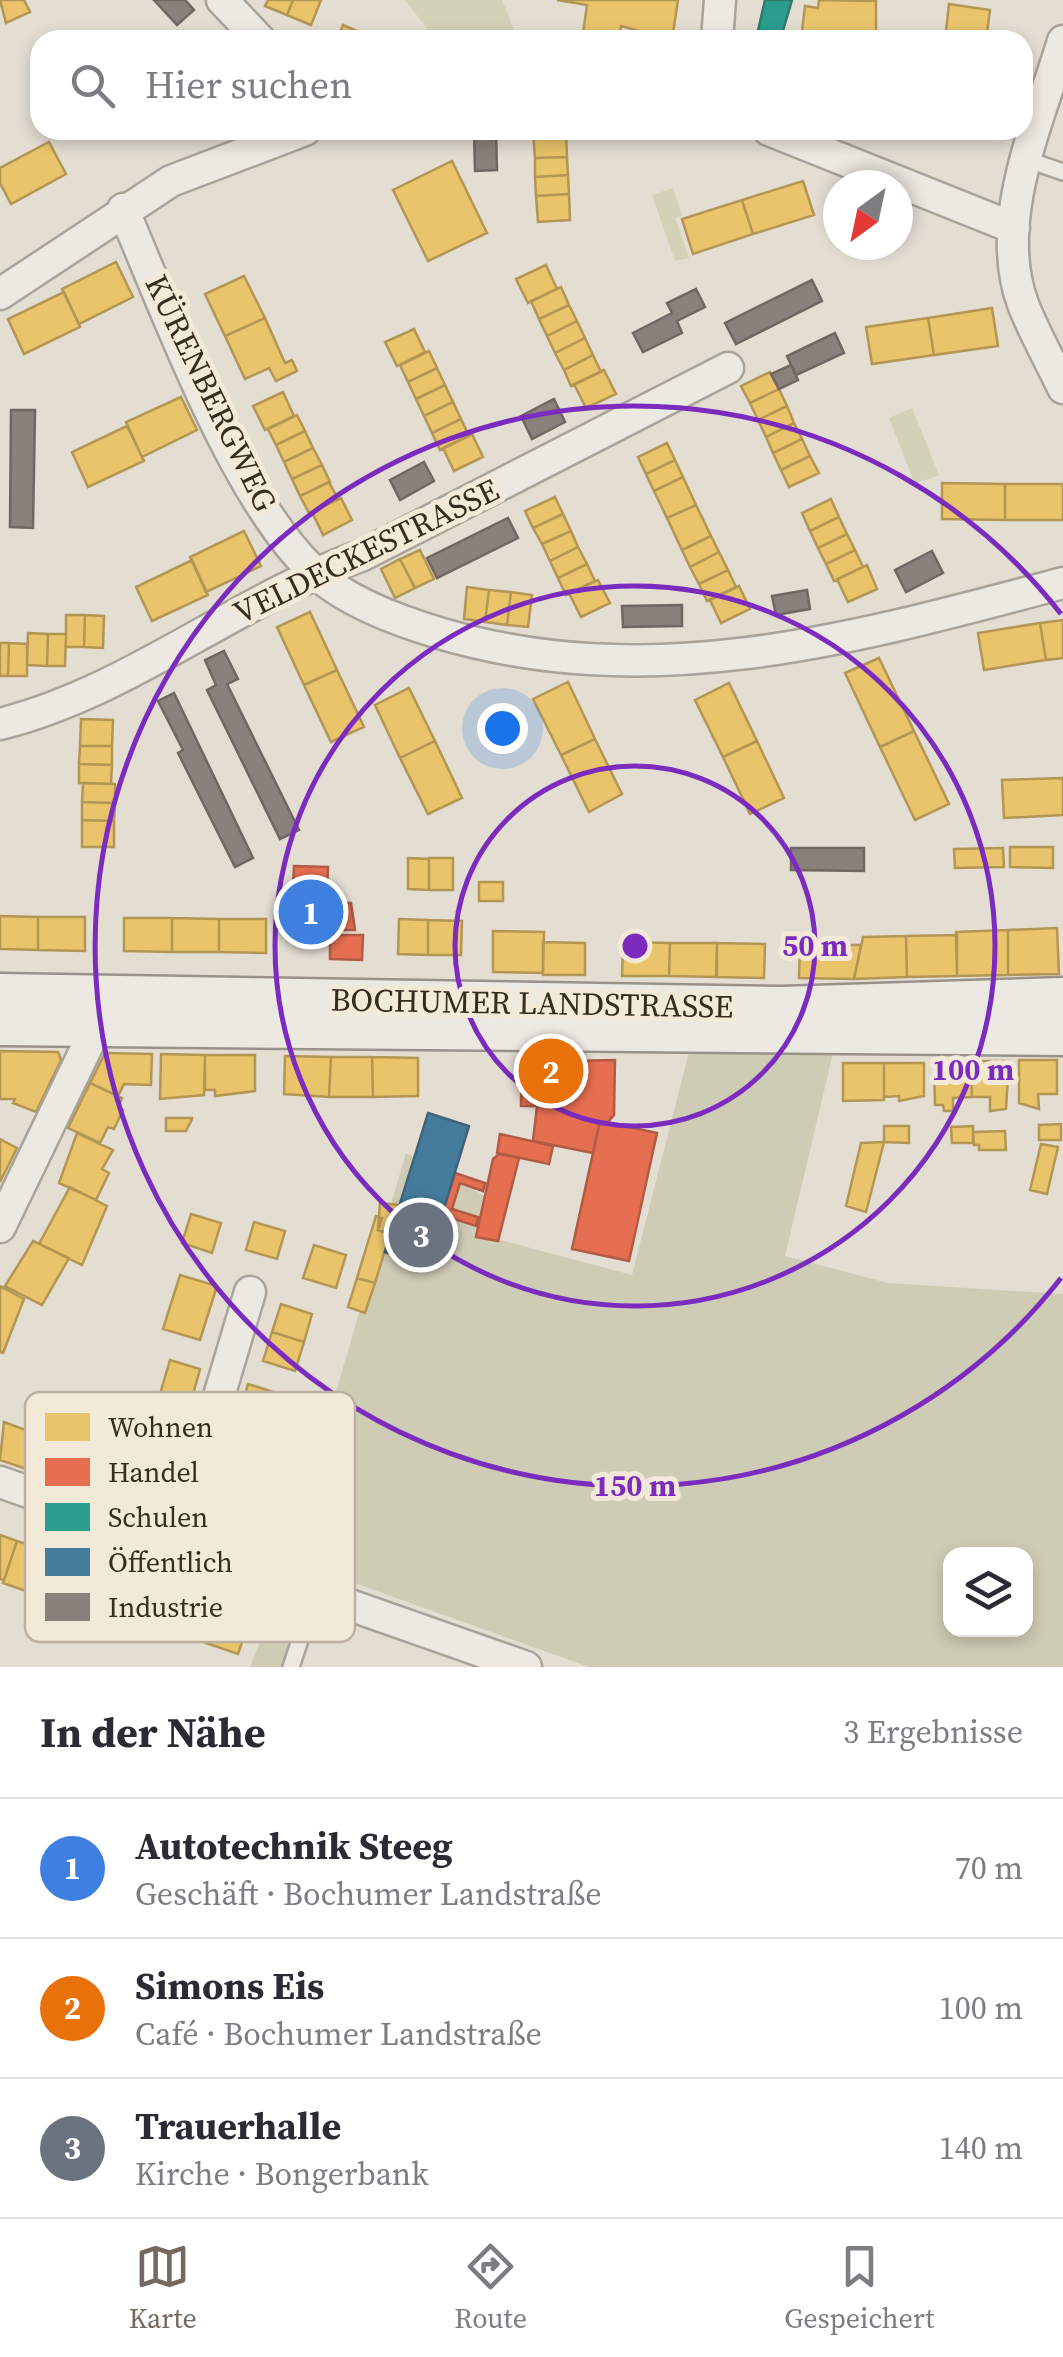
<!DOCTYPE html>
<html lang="de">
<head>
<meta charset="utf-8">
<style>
  body { margin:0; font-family:"Source Serif 4",serif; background:#f2f2f3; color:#2b2b33 }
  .controls { position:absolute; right:30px; bottom:30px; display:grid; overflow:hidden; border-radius:20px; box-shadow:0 5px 15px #0003 }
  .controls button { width:90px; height:90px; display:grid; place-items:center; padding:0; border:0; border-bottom:2px solid #e1e1e2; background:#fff; color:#2b2b33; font:50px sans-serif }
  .compass { position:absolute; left:823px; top:170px; width:90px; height:90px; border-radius:50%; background:#fff; box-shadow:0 5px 15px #0003; rotate:213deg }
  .you { position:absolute; left:502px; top:728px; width:35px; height:35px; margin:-25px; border:8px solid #fff; border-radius:50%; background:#1a73e8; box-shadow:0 0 0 15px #1a73e833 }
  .badge { display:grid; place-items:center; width:65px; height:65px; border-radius:50%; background:#746960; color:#fff; font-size:32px; font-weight:700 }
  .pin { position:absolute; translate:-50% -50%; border:5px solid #fff; box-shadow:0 2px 10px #0006 }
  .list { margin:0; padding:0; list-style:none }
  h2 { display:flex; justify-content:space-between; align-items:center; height:130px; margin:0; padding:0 40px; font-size:42px }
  h2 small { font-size:32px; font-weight:400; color:#7c7c81 }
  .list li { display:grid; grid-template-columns:65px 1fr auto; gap:30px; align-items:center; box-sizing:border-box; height:140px; padding:0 40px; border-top:2px solid #e1e1e2 }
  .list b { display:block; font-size:38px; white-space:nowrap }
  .list p { margin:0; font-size:32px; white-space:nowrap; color:#7c7c81 }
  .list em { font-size:32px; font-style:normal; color:#7c7c81 }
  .icon { flex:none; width:55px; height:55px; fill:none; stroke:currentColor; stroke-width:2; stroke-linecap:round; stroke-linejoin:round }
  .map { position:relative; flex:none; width:1063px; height:1667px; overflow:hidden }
  .search { position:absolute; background:#fff; box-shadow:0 5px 15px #0003; left:30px; right:30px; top:30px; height:110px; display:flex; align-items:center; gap:25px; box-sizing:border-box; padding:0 35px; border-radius:30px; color:#7c7c81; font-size:38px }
  .sheet { height:550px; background:#fff }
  nav { display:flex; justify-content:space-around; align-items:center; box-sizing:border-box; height:140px; border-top:2px solid #e1e1e2; background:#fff; font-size:28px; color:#7c7c81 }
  nav a { display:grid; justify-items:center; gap:5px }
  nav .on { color:#746960 }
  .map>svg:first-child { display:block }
  .green { fill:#d3d1b6 }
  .cemetery { fill:#ceccb5; fill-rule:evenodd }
  .homes { fill:#e9c46a; stroke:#b49654; stroke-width:2.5 }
  .shops { fill:#e76f51; stroke:#b25b43; stroke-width:2.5 }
  .schools { fill:#2a9d8f; stroke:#2e7b6e; stroke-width:2.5 }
  .public { fill:#457b9d; stroke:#416378; stroke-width:2.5 }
  .industry { fill:#8a817c; stroke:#716761; stroke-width:2.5 }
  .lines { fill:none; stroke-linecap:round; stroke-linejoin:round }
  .service-casing { stroke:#a9a39a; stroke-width:20 }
  .minor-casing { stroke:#a9a39a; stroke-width:35 }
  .secondary-casing { stroke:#99928a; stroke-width:45 }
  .service { stroke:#ece9e2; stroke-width:15 }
  .minor { stroke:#ece9e2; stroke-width:30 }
  .secondary { stroke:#ece9e2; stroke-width:40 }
  .ring { fill:none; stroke:#7b2cbf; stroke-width:5 }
  .labels { text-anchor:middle; stroke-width:10; stroke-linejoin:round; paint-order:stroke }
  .street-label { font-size:32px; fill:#382b22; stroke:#f3e9d9 }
  .key { fill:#f3e9d9; stroke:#bbb0a2; stroke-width:2.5 }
  .key-label { font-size:28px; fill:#382b22 }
  .centre { fill:#7b2cbf; stroke:#f3e9d9; stroke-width:5 }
  .ring-label { font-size:30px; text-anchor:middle; font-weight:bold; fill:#7b2cbf; stroke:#f3e9d9; stroke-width:10; stroke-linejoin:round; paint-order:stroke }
</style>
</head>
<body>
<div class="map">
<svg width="1063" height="1667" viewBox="0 0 1063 1667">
  <rect width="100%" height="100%" fill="#e3ddd2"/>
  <path class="green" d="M 405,0 L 502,0 L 518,40 L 436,40 Z
    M 673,188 L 682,215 L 675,218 L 689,258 L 675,261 L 652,195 Z
    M 912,408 L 939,475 L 915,484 L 889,418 Z"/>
  <path class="cemetery" d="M 689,1052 L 833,1053 L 785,1256 L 888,1283 L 1063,1294 L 1063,1667 L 589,1667 L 287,1559 L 406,1153 L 505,1207 L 500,1240 L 632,1275 ZM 950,1554 L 1026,1554 L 1026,1630 L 950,1630 Z
    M 273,1609 L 315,1625 L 300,1667 L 250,1667 Z"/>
  <path class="homes" d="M 0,0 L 24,0 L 30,12 L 6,23 Z
    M 268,0 L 293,0 L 287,15 L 265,6 Z
    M 293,0 L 321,0 L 311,25 L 287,15 Z
    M 557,0 L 678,0 L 672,40 L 621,26 L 619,40 L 582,40 L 587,5 Z
    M 819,0 L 876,1 L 876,40 L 801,40 L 805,6 L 818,8 Z
    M 949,4 L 990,10 L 986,40 L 945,40 Z
    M 343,25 L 366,35 L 364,40 L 337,40 Z
    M 566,131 L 567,157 L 535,158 L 533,133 Z
    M 49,142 L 66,174 L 11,204 L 0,183 L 0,168 Z
    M 567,157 L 568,175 L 535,177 L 535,158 Z
    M 452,161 L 487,233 L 428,261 L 393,190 Z
    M 568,175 L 569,194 L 536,196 L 535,177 Z
    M 803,181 L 814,215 L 753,234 L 742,200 Z
    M 569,194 L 570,220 L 538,222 L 536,196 Z
    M 742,200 L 753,234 L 693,254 L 682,219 Z
    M 116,262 L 133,297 L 79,324 L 62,289 Z
    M 546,265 L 557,289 L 528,303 L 516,279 Z
    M 244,276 L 265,318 L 225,336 L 205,294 Z
    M 561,287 L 569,305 L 539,319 L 531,301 Z
    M 64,292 L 80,327 L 24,354 L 8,319 Z
    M 569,305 L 577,321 L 547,336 L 539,319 Z
    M 992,308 L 998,346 L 934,355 L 928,318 Z
    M 265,318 L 285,363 L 292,360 L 297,371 L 276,381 L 269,368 L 245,379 L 225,336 Z
    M 928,318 L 934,355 L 872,364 L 866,327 Z
    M 577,321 L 585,338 L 555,353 L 547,336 Z
    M 414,329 L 425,352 L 397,366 L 385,342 Z
    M 585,338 L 593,355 L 564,370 L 555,353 Z
    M 429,351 L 437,368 L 408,382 L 400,365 Z
    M 593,355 L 601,372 L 571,386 L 564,370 Z
    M 437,368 L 445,385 L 416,399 L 408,382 Z
    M 604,370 L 616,394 L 586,408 L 574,384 Z
    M 770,372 L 779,389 L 750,403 L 741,386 Z
    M 445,385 L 453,402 L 424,416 L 416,399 Z
    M 779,389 L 787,406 L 758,420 L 750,403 Z
    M 283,392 L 294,416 L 265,430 L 253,406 Z
    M 181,397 L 197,430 L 142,457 L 126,422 Z
    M 453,402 L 461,419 L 432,433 L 424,416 Z
    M 787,406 L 794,423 L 766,437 L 758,420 Z
    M 297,415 L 305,431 L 276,445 L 268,429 Z
    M 461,419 L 469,436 L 440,450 L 432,433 Z
    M 794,423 L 802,439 L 773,453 L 766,437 Z
    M 127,426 L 144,461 L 88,487 L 72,452 Z
    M 305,431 L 313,448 L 284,462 L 276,445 Z
    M 472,434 L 483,457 L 454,471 L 443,448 Z
    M 802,439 L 810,456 L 781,470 L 773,453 Z
    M 667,443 L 675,460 L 646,474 L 638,457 Z
    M 313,448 L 322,465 L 292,479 L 284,462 Z
    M 810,456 L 819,473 L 789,487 L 781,470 Z
    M 675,460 L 683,477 L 654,491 L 646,474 Z
    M 322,465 L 330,482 L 300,496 L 292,479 Z
    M 683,477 L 696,505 L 667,518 L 654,491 Z
    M 329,482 L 338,499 L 309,513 L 300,496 Z
    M 942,483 L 1005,484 L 1005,520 L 942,519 Z
    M 1005,484 L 1063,484 L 1063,520 L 1005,520 Z
    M 555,497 L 563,514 L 533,528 L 525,511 Z
    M 341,498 L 352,520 L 323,535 L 312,512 Z
    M 831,499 L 839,517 L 810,531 L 802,513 Z
    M 696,505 L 711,536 L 682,550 L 667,518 Z
    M 563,514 L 571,531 L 542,544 L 533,528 Z
    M 839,517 L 847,534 L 818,548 L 810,531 Z
    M 244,531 L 261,566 L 206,592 L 190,557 Z
    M 571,531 L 578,547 L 550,561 L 542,544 Z
    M 847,534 L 855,550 L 826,564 L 818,548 Z
    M 711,536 L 719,552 L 690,567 L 682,550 Z
    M 578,547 L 587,564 L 558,578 L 550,561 Z
    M 420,550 L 434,579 L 415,588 L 400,559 Z
    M 855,550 L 863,567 L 834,581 L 826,564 Z
    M 719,552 L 728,570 L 699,584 L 690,567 Z
    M 400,559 L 415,588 L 395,598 L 381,569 Z
    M 192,560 L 208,595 L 152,621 L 136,587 Z
    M 587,564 L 595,581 L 566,595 L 558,578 Z
    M 867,565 L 877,589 L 848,602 L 837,579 Z
    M 728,570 L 736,587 L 707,601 L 699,584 Z
    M 598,580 L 610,603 L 581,617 L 569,593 Z
    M 739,586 L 750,609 L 721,623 L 710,600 Z
    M 467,587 L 489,590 L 485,622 L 464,619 Z
    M 489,590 L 511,592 L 507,625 L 485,622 Z
    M 511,592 L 532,595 L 528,627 L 507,625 Z
    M 310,612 L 337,670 L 304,685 L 277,627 Z
    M 66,615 L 85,615 L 84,647 L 66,647 Z
    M 85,615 L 104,616 L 103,648 L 84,647 Z
    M 1063,620 L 1063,658 L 1046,660 L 1040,623 Z
    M 1040,623 L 1046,660 L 984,670 L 978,633 Z
    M 28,633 L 48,634 L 47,666 L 27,665 Z
    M 48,634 L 66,634 L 65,666 L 47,666 Z
    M 0,643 L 9,643 L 8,676 L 0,676 Z
    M 9,643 L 27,644 L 27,676 L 8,676 Z
    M 879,658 L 914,731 L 880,747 L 845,673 Z
    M 337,670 L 364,727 L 331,742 L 304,685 Z
    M 568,682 L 595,739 L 561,755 L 533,699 Z
    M 729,683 L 757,741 L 723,757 L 695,700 Z
    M 409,688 L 435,741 L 400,758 L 375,705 Z
    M 81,719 L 113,720 L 112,746 L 80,746 Z
    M 914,731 L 949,804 L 915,820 L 880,747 Z
    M 595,739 L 622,794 L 589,812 L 561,755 Z
    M 435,741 L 462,798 L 428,814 L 400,758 Z
    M 757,741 L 784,798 L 750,814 L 723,757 Z
    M 80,746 L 112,746 L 112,765 L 79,764 Z
    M 79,764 L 112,765 L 111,784 L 79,783 Z
    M 1063,778 L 1063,815 L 1004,818 L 1002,780 Z
    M 83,783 L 115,784 L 115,803 L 82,802 Z
    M 82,802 L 115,803 L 114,821 L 82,820 Z
    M 82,820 L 114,821 L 114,847 L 82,847 Z
    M 1010,847 L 1053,847 L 1053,868 L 1010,867 Z
    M 1003,848 L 1004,867 L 955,868 L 954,849 Z
    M 408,858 L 429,859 L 429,890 L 408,889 Z
    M 429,858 L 453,858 L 453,890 L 429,890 Z
    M 479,882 L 503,882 L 503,901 L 479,901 Z
    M 0,916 L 38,917 L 38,950 L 0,949 Z
    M 38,917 L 85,917 L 85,951 L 38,950 Z
    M 124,918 L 172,918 L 172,952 L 124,951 Z
    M 172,918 L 219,919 L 219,952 L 172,952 Z
    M 219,919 L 266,919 L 266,953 L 219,952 Z
    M 399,919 L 428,920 L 428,955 L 398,954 Z
    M 428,920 L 462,921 L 461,955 L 428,955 Z
    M 1057,928 L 1059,974 L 1008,975 L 1008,930 Z
    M 1008,930 L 1008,975 L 957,976 L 956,932 Z
    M 493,931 L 544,932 L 543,973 L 493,972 Z
    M 957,935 L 957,976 L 907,977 L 906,936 Z
    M 906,936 L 907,977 L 854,979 L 863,937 Z
    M 543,942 L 585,943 L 585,975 L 543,975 Z
    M 623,942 L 670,943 L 669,976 L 622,976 Z
    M 670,943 L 717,943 L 717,977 L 669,976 Z
    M 717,943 L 765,944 L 764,978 L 716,977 Z
    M 800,945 L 861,945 L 854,979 L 799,978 Z
    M 0,1051 L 58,1052 L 61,1060 L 36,1112 L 13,1103 L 15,1099 L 0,1099 Z
    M 105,1053 L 152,1054 L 151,1085 L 124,1084 L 118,1096 L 90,1083 Z
    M 161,1054 L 205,1055 L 204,1095 L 160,1099 Z
    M 205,1055 L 255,1055 L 255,1091 L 215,1096 L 215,1090 L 205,1090 Z
    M 285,1056 L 331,1057 L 329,1097 L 284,1094 Z
    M 331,1057 L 372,1057 L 373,1097 L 329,1097 Z
    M 372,1057 L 418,1058 L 418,1096 L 373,1097 Z
    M 1019,1060 L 1057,1060 L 1057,1094 L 1038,1094 L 1039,1109 L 1019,1103 Z
    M 971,1061 L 972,1097 L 953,1098 L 953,1111 L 944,1111 L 943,1105 L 935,1105 L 934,1062 Z
    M 971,1061 L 1009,1061 L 1006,1109 L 990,1111 L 990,1097 L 972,1097 Z
    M 843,1063 L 884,1063 L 884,1100 L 843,1101 Z
    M 884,1063 L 924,1063 L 924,1096 L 899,1101 L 899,1096 L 884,1097 Z
    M 90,1083 L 122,1098 L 118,1107 L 123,1110 L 114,1129 L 108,1127 L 100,1143 L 68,1128 Z
    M 166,1118 L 192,1118 L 192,1119 L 186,1131 L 166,1131 Z
    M 1061,1124 L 1061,1140 L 1039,1140 L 1039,1125 Z
    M 884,1126 L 909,1126 L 909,1143 L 884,1142 Z
    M 973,1126 L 973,1143 L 952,1143 L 951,1127 Z
    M 1005,1131 L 1006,1150 L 979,1150 L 979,1145 L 974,1145 L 973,1132 Z
    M 77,1133 L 113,1150 L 102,1169 L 109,1173 L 96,1200 L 59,1183 Z
    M 0,1139 L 17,1148 L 0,1182 Z
    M 884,1142 L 866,1212 L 846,1206 L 861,1143 Z
    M 1041,1144 L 1058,1147 L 1047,1194 L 1030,1190 Z
    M 70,1187 L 107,1206 L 82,1265 L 39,1244 Z
    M 380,1203 L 399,1205 L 390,1234 L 378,1230 Z
    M 191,1214 L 221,1223 L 212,1253 L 182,1243 Z
    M 376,1216 L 382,1218 L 378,1230 L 390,1234 L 375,1283 L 357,1278 Z
    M 254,1222 L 285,1231 L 277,1259 L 246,1250 Z
    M 33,1241 L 69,1258 L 42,1305 L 5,1286 Z
    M 314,1245 L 346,1255 L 336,1288 L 303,1278 Z
    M 180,1275 L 217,1286 L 200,1340 L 163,1329 Z
    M 357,1278 L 375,1283 L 365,1313 L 348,1307 Z
    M 0,1286 L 24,1299 L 3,1353 L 0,1352 Z
    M 281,1304 L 312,1314 L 304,1342 L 272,1332 Z
    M 272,1332 L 304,1342 L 295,1371 L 263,1361 Z
    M 170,1360 L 200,1369 L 186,1420 L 155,1411 Z
    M 248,1384 L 280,1394 L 265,1445 L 233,1436 Z
    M 4,1422 L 66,1445 L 55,1479 L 0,1460 Z
    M 0,1535 L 17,1541 L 4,1580 L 0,1579 Z
    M 17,1541 L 75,1561 L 60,1603 L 3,1583 Z
    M 150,1585 L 217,1608 L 206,1643 L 138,1619 Z
    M 217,1608 L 250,1619 L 238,1654 L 206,1643 Z"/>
  <path class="shops" d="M 294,866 L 328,867 L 327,890 L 293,890 Z
    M 293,890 L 328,890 L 328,903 L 351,903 L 355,930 L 337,930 L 337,917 L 292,918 Z
    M 330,935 L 363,935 L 362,960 L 330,959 Z
    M 522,1060 L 568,1061 L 567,1096 L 556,1096 L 555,1100 L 521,1096 Z
    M 615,1060 L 614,1115 L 607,1123 L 600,1121 L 593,1153 L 533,1141 L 537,1106 L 561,1106 L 562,1096 L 567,1096 L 568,1061 Z
    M 521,1096 L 539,1096 L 539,1100 L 554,1100 L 554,1106 L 521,1106 Z
    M 600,1121 L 657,1133 L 629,1261 L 572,1249 Z
    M 500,1134 L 553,1146 L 549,1164 L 497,1153 Z
    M 499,1154 L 519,1158 L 498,1241 L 476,1237 L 493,1159 Z
    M 455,1173 L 485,1183 L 483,1191 L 460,1183 L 452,1209 L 478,1217 L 476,1226 L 442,1215 Z"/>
  <path class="schools" d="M 765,0 L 792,0 L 782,34 L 758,31 Z"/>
  <path class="public" d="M 428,1113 L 469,1126 L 431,1251 L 406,1244 L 402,1258 L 385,1252 Z"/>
  <path class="industry" d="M 154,0 L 185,0 L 194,10 L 177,25 Z
    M 474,130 L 496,130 L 497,170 L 475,171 Z
    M 812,280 L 822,301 L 736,344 L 725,323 Z
    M 696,289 L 705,307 L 677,321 L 682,333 L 643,352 L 633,333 L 672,313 L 667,303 Z
    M 835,333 L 844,353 L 796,375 L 787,356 Z
    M 791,365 L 798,380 L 779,389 L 771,374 Z
    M 554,399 L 565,422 L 532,439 L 521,416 Z
    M 11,410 L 35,410 L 33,528 L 10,527 Z
    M 424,462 L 434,481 L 400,500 L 390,480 Z
    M 508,518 L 518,538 L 437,578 L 427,558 Z
    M 932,551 L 943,573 L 906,592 L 895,570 Z
    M 807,590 L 810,609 L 776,615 L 772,596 Z
    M 682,605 L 682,626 L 623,627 L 622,606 Z
    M 224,651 L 238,679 L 227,684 L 299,830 L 280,839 L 207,690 L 216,685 L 205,660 Z
    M 174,693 L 253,858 L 235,867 L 178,753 L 183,750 L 158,701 Z
    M 791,848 L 864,848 L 864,871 L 791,870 Z"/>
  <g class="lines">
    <defs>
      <path id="service" d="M 1028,160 L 1063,172
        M 291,1667 L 316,1592"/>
      <path id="minor" d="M 222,0 L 260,40
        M 717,40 L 720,0
        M 1063,41 C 1039,121 992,221 1023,304 C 1034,333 1050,360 1063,388
        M 769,130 L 1014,228
        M 123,209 C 167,312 233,493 311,569 C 344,601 396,620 439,633 C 652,696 856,638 1063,583
        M 0,294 L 171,181 L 305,130
        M 0,724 C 129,692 238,599 363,555 L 728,368
        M 0,1227 L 97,1026
        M 0,1482 L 526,1667
        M 175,1544 L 250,1292"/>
      <path id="secondary" d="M 0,994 L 782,1007 L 1063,998
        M 0,1025 L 1063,1035"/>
    </defs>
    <use href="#service" class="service-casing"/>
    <use href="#minor" class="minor-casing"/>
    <use href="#secondary" class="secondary-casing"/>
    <use href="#service" class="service"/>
    <use href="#minor" class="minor"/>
    <use href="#secondary" class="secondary"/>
  </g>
  <g class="ring">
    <circle cx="635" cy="946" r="180"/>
    <circle cx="635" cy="946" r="360"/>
    <path d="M1061 1278A540 540 0 1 1 1061 614"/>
  </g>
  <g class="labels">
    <g class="street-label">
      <text transform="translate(211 393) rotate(64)" y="11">KÜRENBERGWEG</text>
      <text transform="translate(366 551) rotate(-26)" y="11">VELDECKESTRASSE</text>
      <text transform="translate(532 1003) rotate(1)" y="11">BOCHUMER LANDSTRASSE</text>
    </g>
  </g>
  <rect x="25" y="1392" width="330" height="250" rx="15" class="key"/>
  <rect x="45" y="1413" width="45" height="28" fill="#e9c46a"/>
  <rect x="45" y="1458" width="45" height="28" fill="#e76f51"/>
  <rect x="45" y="1503" width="45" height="28" fill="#2a9d8f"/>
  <rect x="45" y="1548" width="45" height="28" fill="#457b9d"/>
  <rect x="45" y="1593" width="45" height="28" fill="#8a817c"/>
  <g class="key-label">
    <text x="108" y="1437">Wohnen</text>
    <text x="108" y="1482">Handel</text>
    <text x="108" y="1527">Schulen</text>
    <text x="108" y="1572">Öffentlich</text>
    <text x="108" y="1617">Industrie</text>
  </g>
  <circle cx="635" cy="946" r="15" class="centre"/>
  <g class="ring-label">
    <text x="815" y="956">50 m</text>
    <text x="973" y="1080">100 m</text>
    <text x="635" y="1496">150 m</text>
  </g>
</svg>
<div class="controls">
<button><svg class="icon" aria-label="layers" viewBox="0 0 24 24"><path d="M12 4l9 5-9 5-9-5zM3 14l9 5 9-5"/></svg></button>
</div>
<svg class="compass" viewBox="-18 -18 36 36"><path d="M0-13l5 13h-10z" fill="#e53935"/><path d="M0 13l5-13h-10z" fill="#7c7c81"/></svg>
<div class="you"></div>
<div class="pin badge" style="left:311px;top:912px;background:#3f7fe0">1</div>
<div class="pin badge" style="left:551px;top:1071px;background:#e8710a">2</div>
<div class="pin badge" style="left:421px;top:1235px;background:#6b7280">3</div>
<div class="search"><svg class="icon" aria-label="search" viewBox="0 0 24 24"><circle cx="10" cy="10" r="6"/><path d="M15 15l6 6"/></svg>Hier suchen</div>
</div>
<section class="sheet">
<h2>In der Nähe<small>3 Ergebnisse</small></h2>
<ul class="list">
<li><span class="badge" style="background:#3f7fe0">1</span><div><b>Autotechnik Steeg</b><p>Geschäft · Bochumer Landstraße</p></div><em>70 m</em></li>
<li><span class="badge" style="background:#e8710a">2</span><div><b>Simons Eis</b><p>Café · Bochumer Landstraße</p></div><em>100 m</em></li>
<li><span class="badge" style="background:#6b7280">3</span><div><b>Trauerhalle</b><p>Kirche · Bongerbank</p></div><em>140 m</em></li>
</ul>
</section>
<nav>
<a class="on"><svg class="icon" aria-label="map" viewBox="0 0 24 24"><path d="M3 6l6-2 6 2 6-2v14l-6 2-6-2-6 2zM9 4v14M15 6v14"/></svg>Karte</a>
<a><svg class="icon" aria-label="directions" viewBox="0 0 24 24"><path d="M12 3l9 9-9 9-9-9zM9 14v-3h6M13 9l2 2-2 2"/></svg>Route</a>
<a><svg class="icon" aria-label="saved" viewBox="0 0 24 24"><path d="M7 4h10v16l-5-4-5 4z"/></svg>Gespeichert</a>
</nav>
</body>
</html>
